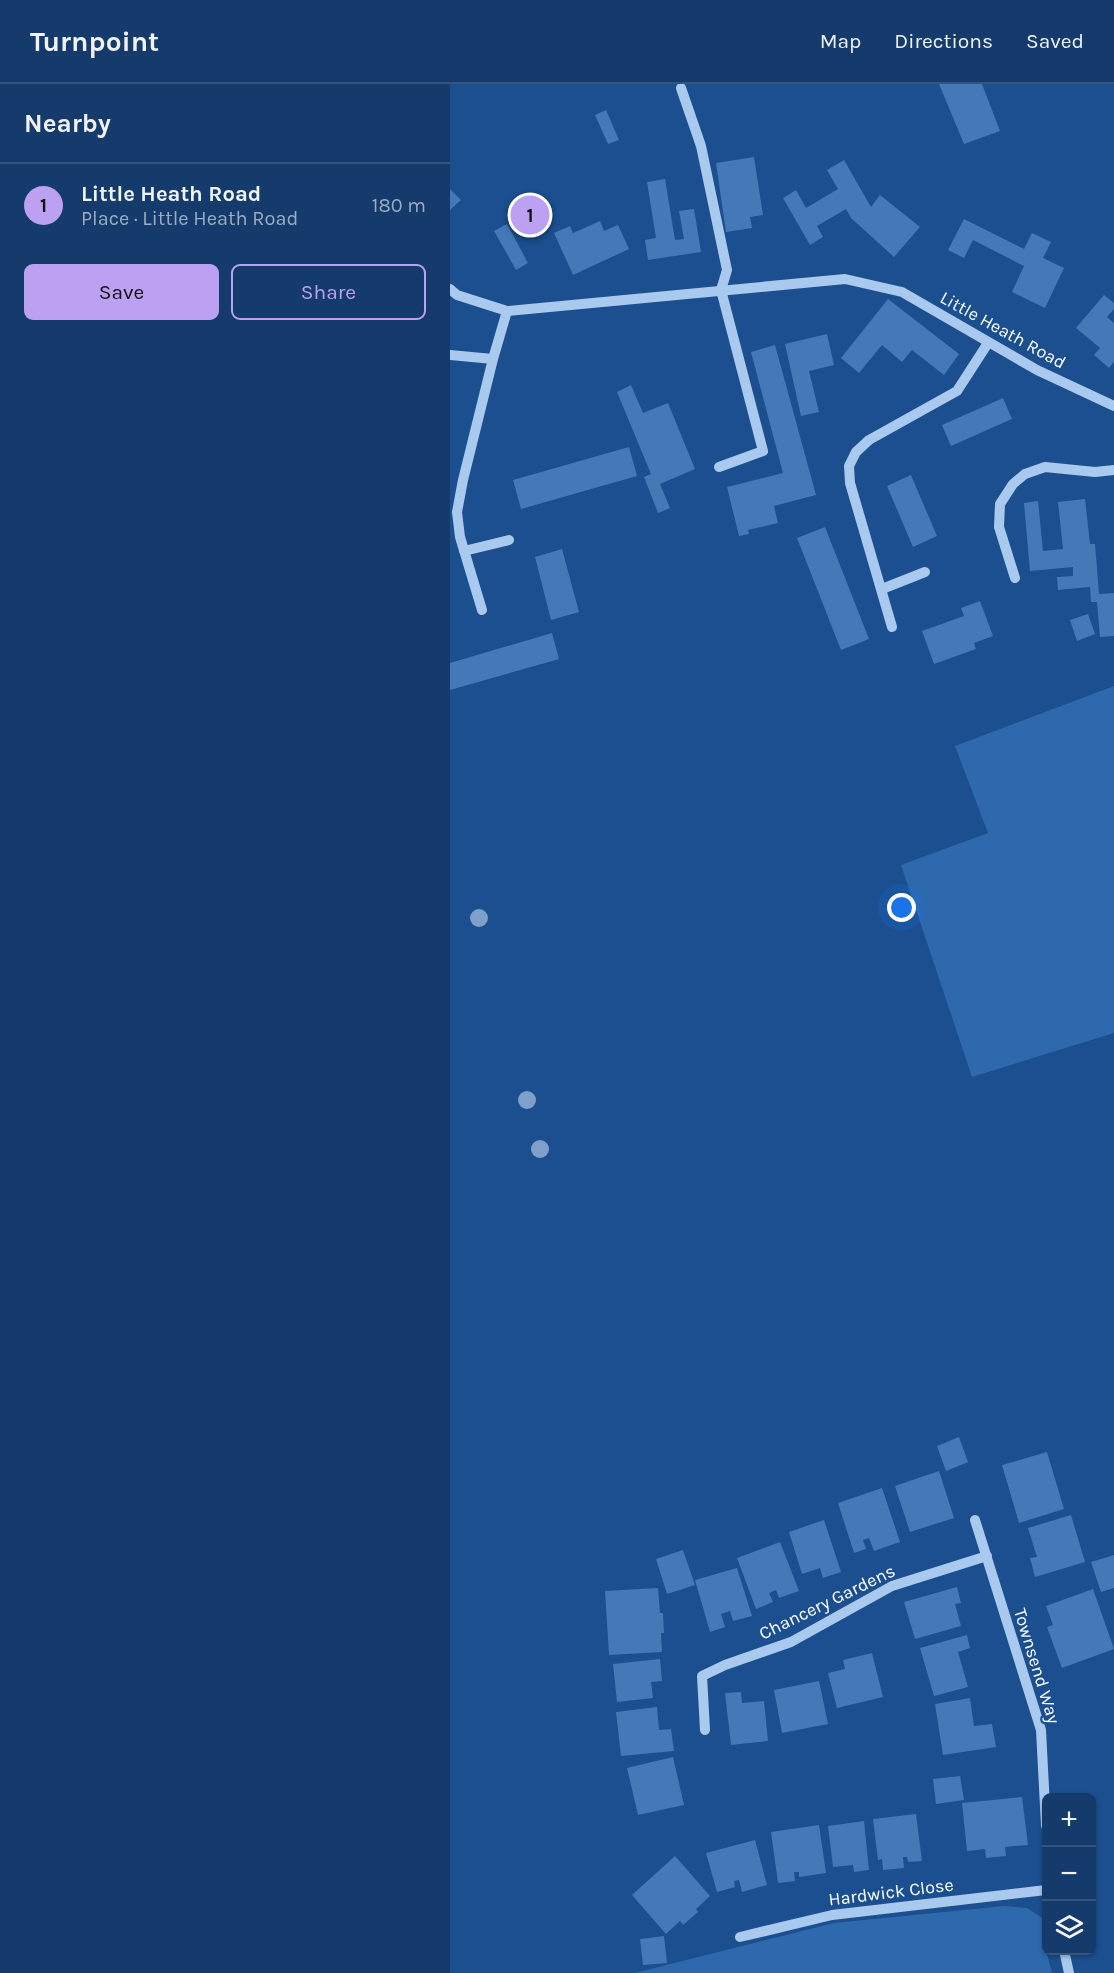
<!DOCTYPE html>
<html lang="en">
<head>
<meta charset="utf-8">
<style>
  body { margin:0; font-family:Karla,sans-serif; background:#1d4271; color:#f1f3f6 }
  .controls { position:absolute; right:18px; bottom:18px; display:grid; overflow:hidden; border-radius:9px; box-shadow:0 2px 4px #0004 }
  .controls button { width:54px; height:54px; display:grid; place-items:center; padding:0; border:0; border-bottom:2px solid #33557e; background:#143b6b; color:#f1f3f6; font:30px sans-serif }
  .you { position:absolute; left:452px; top:824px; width:21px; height:21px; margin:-15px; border:4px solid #fff; border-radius:50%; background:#1a73e8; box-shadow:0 0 0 9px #1a73e833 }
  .badge { display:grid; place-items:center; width:39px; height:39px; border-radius:50%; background:#bca0f2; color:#111; font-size:20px; font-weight:700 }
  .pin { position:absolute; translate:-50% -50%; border:3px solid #fff; box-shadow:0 2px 6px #0006 }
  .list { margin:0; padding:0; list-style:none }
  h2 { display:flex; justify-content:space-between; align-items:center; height:78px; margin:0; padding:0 24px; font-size:26px }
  h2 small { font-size:20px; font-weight:400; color:#9dadc1 }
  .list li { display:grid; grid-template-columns:39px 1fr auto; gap:18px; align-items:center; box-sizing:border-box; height:84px; padding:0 24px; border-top:2px solid #33557e }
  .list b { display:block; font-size:22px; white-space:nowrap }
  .list p { margin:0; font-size:20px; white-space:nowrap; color:#9dadc1 }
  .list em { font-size:20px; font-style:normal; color:#9dadc1 }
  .actions { display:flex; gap:12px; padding:18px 24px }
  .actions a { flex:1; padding:14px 0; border:2px solid #bca0f2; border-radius:9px; text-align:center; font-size:21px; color:#bca0f2 }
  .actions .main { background:#bca0f2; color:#111 }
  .icon { flex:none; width:33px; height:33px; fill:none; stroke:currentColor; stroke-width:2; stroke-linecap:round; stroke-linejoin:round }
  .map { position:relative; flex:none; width:664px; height:1889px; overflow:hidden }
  header { display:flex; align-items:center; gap:36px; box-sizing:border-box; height:84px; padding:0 30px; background:#143b6b; border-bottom:2px solid #33557e }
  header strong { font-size:28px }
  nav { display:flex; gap:33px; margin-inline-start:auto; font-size:21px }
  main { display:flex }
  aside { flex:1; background:#143b6b }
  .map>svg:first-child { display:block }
  .green { fill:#2e69ad }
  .building { fill:#4478b7 }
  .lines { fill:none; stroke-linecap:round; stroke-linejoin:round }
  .minor { stroke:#a9c9ee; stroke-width:10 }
  .tree { fill:#7ea0ca }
  .labels { text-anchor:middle; stroke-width:4.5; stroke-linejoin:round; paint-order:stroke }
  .street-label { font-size:18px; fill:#fff; stroke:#1b4f8f }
</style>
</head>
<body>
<header>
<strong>Turnpoint</strong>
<nav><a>Map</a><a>Directions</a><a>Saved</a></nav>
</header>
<main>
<aside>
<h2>Nearby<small></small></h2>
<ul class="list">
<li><span class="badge">1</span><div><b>Little Heath Road</b><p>Place · Little Heath Road</p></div><em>180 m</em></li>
</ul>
<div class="actions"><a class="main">Save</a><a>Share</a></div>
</aside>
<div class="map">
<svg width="664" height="1889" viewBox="0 0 664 1889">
  <rect width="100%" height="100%" fill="#1b4f8f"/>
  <path class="green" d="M 664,602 L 664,949 L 522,993 L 451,781 L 538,749 L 505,662 Z
    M 554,1822 L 577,1824 L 594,1835 L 596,1866 L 602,1889 L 185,1889 L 384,1839 Z"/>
  <path class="building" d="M 489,0 L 532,0 L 550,47 L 514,60 Z
    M 156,26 L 169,56 L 158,60 L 145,31 Z
    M 304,73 L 313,131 L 300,133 L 302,144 L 276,148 L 266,79 Z
    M 394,76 L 421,123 L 430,111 L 470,143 L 444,173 L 401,134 L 396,125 L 367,142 L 373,153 L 360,161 L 333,114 L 346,106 L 356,124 L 388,105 L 377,86 Z
    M 215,95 L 225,156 L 234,155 L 229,127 L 244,125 L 251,168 L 198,176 L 195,156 L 206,154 L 197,98 Z
    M 0,105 L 11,116 L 0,126 Z
    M 85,118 L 92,137 L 76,144 L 68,125 Z
    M 514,135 L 574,165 L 582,149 L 601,158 L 593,174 L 614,184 L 595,224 L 562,208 L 574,182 L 523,156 L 514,174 L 498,166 Z
    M 150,137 L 154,147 L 168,141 L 179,165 L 123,191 L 104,149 L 120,142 L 123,149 Z
    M 57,140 L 78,179 L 66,186 L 44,147 Z
    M 654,211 L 664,219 L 664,225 L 657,233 L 664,239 L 664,278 L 659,284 L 644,271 L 650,264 L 626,244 Z
    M 438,215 L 509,270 L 494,291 L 462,266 L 452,278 L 432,261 L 409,289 L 391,274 Z
    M 377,250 L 384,281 L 359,287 L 369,328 L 351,332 L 335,260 Z
    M 325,261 L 366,411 L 324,422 L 328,439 L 298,446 L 299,450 L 289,452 L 277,403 L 333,389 L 301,268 Z
    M 181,301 L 193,329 L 218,319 L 245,385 L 210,400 L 220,424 L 208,429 L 194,393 L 201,390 L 167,308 Z
    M 553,314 L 562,335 L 501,362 L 492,341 Z
    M 179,363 L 187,392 L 71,425 L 63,396 Z
    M 461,391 L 487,452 L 463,463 L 437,402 Z
    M 635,415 L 640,460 L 645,460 L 649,510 L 664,509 L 664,552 L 650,553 L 647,518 L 641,518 L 640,503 L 608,506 L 607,493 L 623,492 L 623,483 L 580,487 L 574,419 L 588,417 L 593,467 L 613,465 L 608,418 Z
    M 375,443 L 419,555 L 391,566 L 347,454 Z
    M 112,465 L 129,528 L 101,536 L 85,473 Z
    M 530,517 L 543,552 L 524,559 L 526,565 L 484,580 L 472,547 L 514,532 L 511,524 Z
    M 638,530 L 645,550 L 627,557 L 620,536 Z
    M 102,549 L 109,575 L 0,606 L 0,579 Z
    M 509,1353 L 518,1378 L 496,1387 L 487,1362 Z
    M 597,1368 L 614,1425 L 569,1439 L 552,1381 Z
    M 489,1387 L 504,1434 L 460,1448 L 445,1402 Z
    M 432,1404 L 450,1458 L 424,1467 L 419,1454 L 413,1456 L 416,1465 L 404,1469 L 388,1419 Z
    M 621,1431 L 635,1478 L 585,1493 L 580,1474 L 587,1473 L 578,1444 Z
    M 374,1436 L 391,1488 L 373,1494 L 370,1484 L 352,1490 L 339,1448 Z
    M 330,1458 L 349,1507 L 329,1514 L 326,1506 L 319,1509 L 323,1518 L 306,1525 L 287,1474 Z
    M 233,1466 L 245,1501 L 217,1510 L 206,1475 Z
    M 664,1471 L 664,1504 L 651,1508 L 641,1478 Z
    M 287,1484 L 302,1532 L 283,1537 L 280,1527 L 271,1530 L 275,1543 L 260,1548 L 245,1496 Z
    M 507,1503 L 511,1519 L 505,1520 L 511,1542 L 465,1555 L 454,1518 Z
    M 208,1504 L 210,1529 L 213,1529 L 214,1549 L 211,1549 L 212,1568 L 159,1571 L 155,1507 Z
    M 643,1505 L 664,1565 L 612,1584 L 597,1543 L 603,1541 L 596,1522 Z
    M 517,1551 L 520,1564 L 508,1568 L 518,1603 L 484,1612 L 470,1564 Z
    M 422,1569 L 433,1613 L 387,1624 L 378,1589 L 395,1585 L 393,1576 Z
    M 210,1575 L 212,1597 L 201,1598 L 203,1614 L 167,1618 L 163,1580 Z
    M 369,1597 L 378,1640 L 332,1649 L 324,1606 Z
    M 291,1608 L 292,1619 L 314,1617 L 318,1657 L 281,1661 L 275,1609 Z
    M 520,1614 L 524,1642 L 542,1640 L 546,1663 L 493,1671 L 485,1620 Z
    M 207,1623 L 209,1646 L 221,1645 L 224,1667 L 171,1672 L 166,1628 Z
    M 223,1673 L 234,1721 L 188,1731 L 177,1684 Z
    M 510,1692 L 514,1716 L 486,1720 L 483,1695 Z
    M 572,1713 L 578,1761 L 555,1763 L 556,1772 L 536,1774 L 535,1765 L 517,1767 L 512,1719 Z
    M 466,1730 L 472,1777 L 458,1778 L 457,1773 L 453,1773 L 454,1784 L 433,1786 L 432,1775 L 428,1776 L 423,1735 Z
    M 414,1737 L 419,1786 L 404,1788 L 403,1781 L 383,1783 L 378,1742 Z
    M 369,1741 L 376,1789 L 349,1793 L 349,1788 L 344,1788 L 345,1797 L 328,1799 L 321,1748 Z
    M 305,1756 L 317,1801 L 292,1808 L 289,1796 L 284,1797 L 285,1803 L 267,1808 L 256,1769 Z
    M 225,1772 L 260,1812 L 246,1825 L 248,1828 L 233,1841 L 230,1837 L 216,1850 L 182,1811 Z
    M 214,1852 L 217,1879 L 193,1881 L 190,1855 Z"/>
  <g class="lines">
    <path class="minor" d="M 231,4 L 251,62 L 277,186 L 271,206 L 313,367 L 269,383
      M 0,205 L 7,211 L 57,227 L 395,195 L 452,208 L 587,286 L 664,322
      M 0,271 L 43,275
      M 14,467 L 59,456
      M 565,494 L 549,443 L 550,420 L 563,400 L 575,390 L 595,383 L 645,388 L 664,386
      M 432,505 L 475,488
      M 32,526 L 10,453 L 7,428 L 13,396 L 43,275 L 57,227
      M 442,543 L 400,399 L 399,382 L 406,368 L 419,356 L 507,307 L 538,259
      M 525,1436 L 591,1646 L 596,1742
      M 255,1646 L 252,1592 L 275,1581 L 341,1558 L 442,1502 L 537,1472
      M 290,1853 L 382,1831 L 596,1806
      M 614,1866 L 619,1889"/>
  </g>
  <g class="tree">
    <circle cx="29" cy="834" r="9"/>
    <circle cx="77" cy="1016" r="9"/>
    <circle cx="90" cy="1065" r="9"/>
  </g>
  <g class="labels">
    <g class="street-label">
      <text transform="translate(553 246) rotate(29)" y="6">Little Heath Road</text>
      <text transform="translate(377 1518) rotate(-26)" y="6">Chancery Gardens</text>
      <text transform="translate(587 1582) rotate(73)" y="6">Townsend Way</text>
      <text transform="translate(441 1808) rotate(-7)" y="6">Hardwick Close</text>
    </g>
  </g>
</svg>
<div class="controls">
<button>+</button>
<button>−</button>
<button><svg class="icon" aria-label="layers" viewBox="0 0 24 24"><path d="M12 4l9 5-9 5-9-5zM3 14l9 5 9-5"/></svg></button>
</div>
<div class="you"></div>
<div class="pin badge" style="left:80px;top:131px">1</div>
</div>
</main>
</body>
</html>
